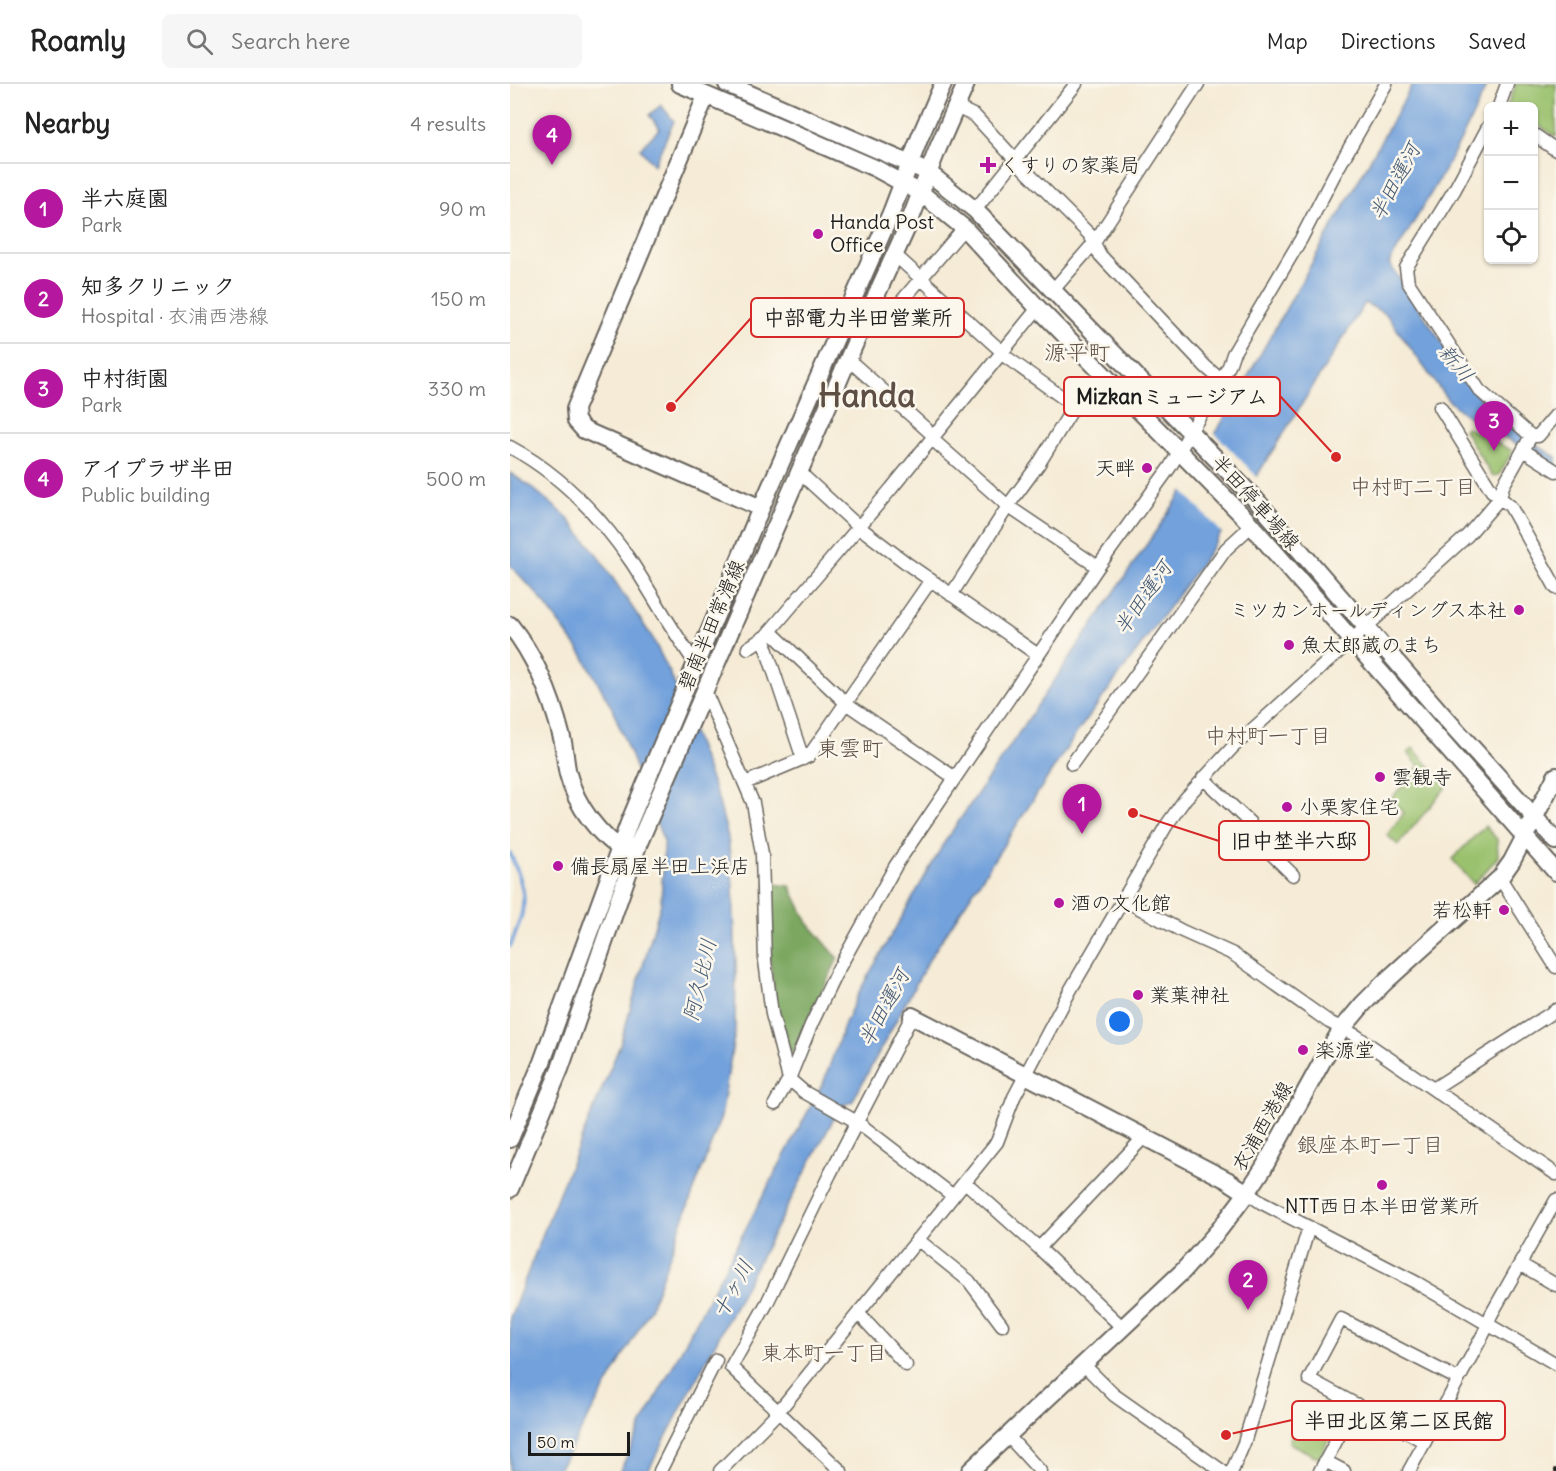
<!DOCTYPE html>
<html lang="en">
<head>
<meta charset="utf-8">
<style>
  body { margin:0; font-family:Delius,"Klee One",sans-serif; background:#f6f6f6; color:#222 }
  .controls { position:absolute; right:18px; top:18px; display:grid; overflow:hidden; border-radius:9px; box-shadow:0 2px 4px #0004 }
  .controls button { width:54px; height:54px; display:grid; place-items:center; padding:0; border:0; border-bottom:2px solid #e0e0e0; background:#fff; color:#222; font:30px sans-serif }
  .scale { position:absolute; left:18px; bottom:15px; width:102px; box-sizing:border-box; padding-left:6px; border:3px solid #1c1c1c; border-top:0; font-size:16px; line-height:21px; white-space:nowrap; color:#1c1c1c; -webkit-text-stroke:4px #fbf7ec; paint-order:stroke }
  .you { position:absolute; left:610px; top:938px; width:21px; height:21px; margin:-15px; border:4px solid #fff; border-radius:50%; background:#1a73e8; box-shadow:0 0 0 9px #1a73e833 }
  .badge { display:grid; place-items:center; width:39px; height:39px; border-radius:50%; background:#b5179e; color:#fff; font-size:20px; font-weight:700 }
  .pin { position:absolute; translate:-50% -50px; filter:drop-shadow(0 2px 3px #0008) }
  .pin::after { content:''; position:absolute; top:32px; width:21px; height:18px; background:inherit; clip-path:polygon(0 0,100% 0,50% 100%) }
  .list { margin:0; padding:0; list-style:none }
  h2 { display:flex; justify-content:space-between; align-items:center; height:78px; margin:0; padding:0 24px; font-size:26px }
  h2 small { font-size:20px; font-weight:400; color:#767676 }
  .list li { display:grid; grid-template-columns:39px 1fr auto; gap:18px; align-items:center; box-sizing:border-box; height:90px; padding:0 24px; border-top:2px solid #e0e0e0 }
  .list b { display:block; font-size:22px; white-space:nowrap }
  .list p { margin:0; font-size:20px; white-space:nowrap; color:#767676 }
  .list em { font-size:20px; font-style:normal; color:#767676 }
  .icon { flex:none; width:33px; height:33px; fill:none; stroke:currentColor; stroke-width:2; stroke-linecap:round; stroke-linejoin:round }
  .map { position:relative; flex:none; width:1046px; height:1387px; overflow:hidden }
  header { display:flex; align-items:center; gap:36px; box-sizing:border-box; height:84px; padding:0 30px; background:#fff; border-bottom:2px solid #e0e0e0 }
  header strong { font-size:28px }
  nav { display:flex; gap:33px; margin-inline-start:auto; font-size:21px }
  .search { width:420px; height:54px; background:#f6f6f6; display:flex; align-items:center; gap:15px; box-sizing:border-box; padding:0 21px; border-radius:9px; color:#767676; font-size:22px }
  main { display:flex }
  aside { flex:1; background:#fff }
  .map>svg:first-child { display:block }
  .green { fill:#9ac16d; stroke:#5b6e44; stroke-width:1.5 }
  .forest { fill:#7ba760; stroke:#4c623e; stroke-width:1.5 }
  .water { fill:#72a1db; stroke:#475e7c; stroke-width:1.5 }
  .pier { fill:#f5ebd6 }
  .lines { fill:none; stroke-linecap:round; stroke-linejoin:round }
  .stream { stroke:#72a1db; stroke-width:4 }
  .street-casing { stroke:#68645d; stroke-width:15 }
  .secondary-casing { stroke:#68645d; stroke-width:20 }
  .street { stroke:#fff; stroke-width:12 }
  .secondary { stroke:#fff; stroke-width:16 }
  .rail { stroke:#1c1c1c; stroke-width:4 }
  .poi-dot { fill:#b5179e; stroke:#fbf7ec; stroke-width:2 }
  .labels { text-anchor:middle; stroke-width:5; stroke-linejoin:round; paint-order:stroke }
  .poi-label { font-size:20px; fill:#1c1c1c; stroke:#fbf7ec; text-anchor:start }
  .street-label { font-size:20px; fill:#1c1c1c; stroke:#fbf7ec }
  .water-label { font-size:21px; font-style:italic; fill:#435872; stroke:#fbf7ec }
  .neighbourhood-label { font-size:21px; fill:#5e4f45; stroke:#fbf7ec }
  .quarter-label { font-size:22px; fill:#5e4f45; stroke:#fbf7ec }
  .town-label { font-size:32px; font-weight:bold; fill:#5e4f45; stroke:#fbf7ec }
  .leader { fill:none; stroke:#d62828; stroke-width:2 }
  .callout-dot { fill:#d62828; stroke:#fbf7ec; stroke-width:2 }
  .callout { fill:#fbf7ec; stroke:#d62828; stroke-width:2 }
  .callout-label { font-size:21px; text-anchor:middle; font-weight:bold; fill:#1c1c1c }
</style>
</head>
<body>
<header>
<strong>Roamly</strong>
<div class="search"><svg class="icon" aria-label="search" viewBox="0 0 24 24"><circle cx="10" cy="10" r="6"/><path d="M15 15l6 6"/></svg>Search here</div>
<nav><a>Map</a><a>Directions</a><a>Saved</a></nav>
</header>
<main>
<aside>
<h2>Nearby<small>4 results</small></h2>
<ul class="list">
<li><span class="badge">1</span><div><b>半六庭園</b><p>Park</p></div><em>90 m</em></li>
<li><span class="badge">2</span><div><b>知多クリニック</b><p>Hospital · 衣浦西港線</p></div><em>150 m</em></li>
<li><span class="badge">3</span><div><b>中村街園</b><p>Park</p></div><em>330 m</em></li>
<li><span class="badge">4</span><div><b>アイプラザ半田</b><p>Public building</p></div><em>500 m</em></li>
</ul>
</aside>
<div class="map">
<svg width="1046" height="1387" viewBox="0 0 1046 1387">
  <rect width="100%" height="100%" fill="#fbf7ec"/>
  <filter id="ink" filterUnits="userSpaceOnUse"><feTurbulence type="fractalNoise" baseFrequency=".0167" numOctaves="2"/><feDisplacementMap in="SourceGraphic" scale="12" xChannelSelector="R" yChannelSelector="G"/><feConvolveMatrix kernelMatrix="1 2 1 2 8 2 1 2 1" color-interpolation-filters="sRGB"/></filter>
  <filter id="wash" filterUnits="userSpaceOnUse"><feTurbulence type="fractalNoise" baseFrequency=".008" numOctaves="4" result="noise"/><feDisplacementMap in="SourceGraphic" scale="24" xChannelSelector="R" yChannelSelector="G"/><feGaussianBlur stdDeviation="1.35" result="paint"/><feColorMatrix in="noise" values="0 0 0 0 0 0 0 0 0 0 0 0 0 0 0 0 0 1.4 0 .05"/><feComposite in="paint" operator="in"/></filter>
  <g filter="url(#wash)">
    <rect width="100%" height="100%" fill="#f5ebd6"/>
    <path class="green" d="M 1006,0 L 1046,0 L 1046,53 L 1024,38 L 1023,22 L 997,22 Z
      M 956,343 L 1001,366 L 1002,368 L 989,391 L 982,392 L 954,346 Z
      M 903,664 L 937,702 L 888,761 L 877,751 L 894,729 L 880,716 L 909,682 L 898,669 Z
      M 975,742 L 987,755 L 988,773 L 964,800 L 942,775 Z
      M 789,1329 L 823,1347 L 809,1374 L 779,1359 Z"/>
    <path class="forest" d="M 256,799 L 280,802 L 298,839 L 328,874 L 283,968 L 278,968 L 267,931 L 260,876 Z"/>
    <path class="water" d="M 903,0 L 977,0 C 951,63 914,121 879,179 L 966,310 C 988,335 1017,356 1046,373 L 1046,383 L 953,329 L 937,315 L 876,230 L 855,219 L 698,470 L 566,650 L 420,874 L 342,1018 C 332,1020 329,1025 324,1034 L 138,1387 L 110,1387 L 133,1338 L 314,997 L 335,939 L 350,906 L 434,759 L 673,407 Z
      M 151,21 L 164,37 L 144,81 L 130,65 L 150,44 L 139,31 Z
      M 0,389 L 20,402 L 55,431 L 86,469 L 142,553 L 161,591 L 207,711 L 218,753 L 223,801 L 226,882 L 225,947 L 211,1033 L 140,1225 L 48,1387 L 0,1387 L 0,1234 L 48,1111 L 110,961 L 151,819 L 154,758 L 103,626 L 72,570 L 28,511 L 0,481 Z"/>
    <path class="pier" d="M 703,347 L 749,395 L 714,451 L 671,405 Z"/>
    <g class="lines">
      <path class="stream" d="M 0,769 C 18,811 18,820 0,862"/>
    </g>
  </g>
  <g filter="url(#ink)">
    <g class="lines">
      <defs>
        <path id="street" d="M 989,22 L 997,0
          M 446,23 L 465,32 L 511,82 L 580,151 L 590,171 L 696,283 L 711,296
          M 978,43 L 945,105 L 896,184 L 898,198 L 969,306 L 1021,352
          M 1023,50 L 1046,66
          M 465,126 L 566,0
          M 385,171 L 489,265 L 496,273 L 563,321
          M 543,206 L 584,159 L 688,0
          M 355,236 L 373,239 L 454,144
          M 339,276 L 424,352
          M 930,323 L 982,407 L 1000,422 L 1046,504
          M 422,355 L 499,423 L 588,483
          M 0,363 C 50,390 91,433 122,479 C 144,513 163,548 186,580
          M 1013,366 L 1046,387
          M 289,388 L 349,443 L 399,481 L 528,571
          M 441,511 L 500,419 L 528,381 L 573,308
          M 260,547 L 337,620 L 445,694
          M 256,552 L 255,561 L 293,675
          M 238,564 L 256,552 L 381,405 L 528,224
          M 195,607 L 243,719 L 252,770 L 255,877 L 262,930 L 279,995 L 294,1008 L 347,1038 L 442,1111
          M 562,680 L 716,465 L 741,442
          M 693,694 L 740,739 L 742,751 L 783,791
          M 235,699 L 299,672 L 421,496
          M 990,794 L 1046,883
          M 614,816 L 672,847 L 723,870 L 819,938 L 845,951 L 1046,1090
          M 923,1005 L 1046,926
          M 265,1020 L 279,995 L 301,941 L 325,891 L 386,781 L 588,483 L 660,383 L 719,282 L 723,270 L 791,155 L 824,91 L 876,0
          M 455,1098 L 529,1164 L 613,1244
          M 737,1109 L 752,1119 L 907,1199 L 1046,1280
          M 407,1155 L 459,1197 L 492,1241
          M 529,1164 L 635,1052
          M 1010,1180 L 1046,1201
          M 349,1230 L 396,1281
          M 574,1281 L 604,1311 L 712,1387
          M 498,1352 L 530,1387
          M 915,1358 L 799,1295 L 831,1235 L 948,1295
          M 815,1377 L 834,1387
          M 150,1387 L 206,1276
          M 210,1387 L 268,1328 L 487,1058 L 504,1013 L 561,905 L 656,742 L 675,715 L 723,663 L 957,452 L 990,414 L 993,402 L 1021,352 L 1028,352 L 1046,331
          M 331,1387 L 221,1283 L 257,1219 L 320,1090 L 402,932
          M 722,1387 L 734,1359 L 799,1143
          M 810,1387 L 846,1320
          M 899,1387 L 975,1247 L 981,1231 L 1046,1116"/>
        <path id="secondary" d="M 170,0 L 365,84 L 411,109 L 454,144 L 528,224 L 734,433 L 1046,788
          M 217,0 L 400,80 L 419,89 L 465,126 L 746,416 L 930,628 L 1046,757
          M 196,12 L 65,325 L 66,337 L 74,346 L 251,424
          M 0,541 C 26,573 42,614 52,654 C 55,665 55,678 58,690 C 66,722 89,752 117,770
          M 402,932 L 717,1096 L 737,1109
          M 0,1055 L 32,978 L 119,739 L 251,424 L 381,129 L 410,53 L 433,0
          M 0,1105 L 50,985 L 128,761 L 355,236 L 399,139 L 428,64 L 456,0
          M 460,1387 L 673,1187 L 709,1146 L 737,1109 L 753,1085 L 814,974 L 832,945 L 853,920 L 876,897 L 990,794 L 1002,777 L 1046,692"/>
      </defs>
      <use href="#street" class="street-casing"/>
      <use href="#secondary" class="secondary-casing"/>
      <use href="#street" class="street"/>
      <use href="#secondary" class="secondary"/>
      <path class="rail" d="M 1046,1387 L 1046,1386"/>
    </g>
  </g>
  <g class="poi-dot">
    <path d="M475 72h6v6h6v6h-6v6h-6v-6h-6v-6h6z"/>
    <circle cx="308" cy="150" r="6"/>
    <circle cx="637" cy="384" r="6"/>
    <circle cx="1009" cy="526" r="6"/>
    <circle cx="779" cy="561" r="6"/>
    <circle cx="870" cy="693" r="6"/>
    <circle cx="777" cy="723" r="6"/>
    <circle cx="48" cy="782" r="6"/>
    <circle cx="549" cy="819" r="6"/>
    <circle cx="994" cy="826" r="6"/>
    <circle cx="628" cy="911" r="6"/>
    <circle cx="793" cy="966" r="6"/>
    <circle cx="872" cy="1101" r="6"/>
  </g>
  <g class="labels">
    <g class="poi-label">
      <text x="490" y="88">くすりの家薬局</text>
      <text x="320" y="145">Handa Post<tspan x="320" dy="23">Office</tspan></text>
      <text x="625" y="391" text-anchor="end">天畔</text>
      <text x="997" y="533" text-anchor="end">ミツカンホールディングス本社</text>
      <text x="791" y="568">魚太郎蔵のまち</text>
      <text x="882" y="700">雲観寺</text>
      <text x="789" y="730">小栗家住宅</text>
      <text x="60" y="789">備長扇屋半田上浜店</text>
      <text x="561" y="826">酒の文化館</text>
      <text x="982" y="833" text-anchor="end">若松軒</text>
      <text x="640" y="918">業葉神社</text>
      <text x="805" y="973">楽源堂</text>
      <text x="872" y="1129" text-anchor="middle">NTT西日本半田営業所</text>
    </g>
    <g class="street-label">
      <text transform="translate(746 418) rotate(48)" y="7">半田停車場線</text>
      <text transform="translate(201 541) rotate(-67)" y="7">碧南半田常滑線</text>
      <text transform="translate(752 1042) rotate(-60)" y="7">衣浦西港線</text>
    </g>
    <g class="water-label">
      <text transform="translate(885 98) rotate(-62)" y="7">半田運河</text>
      <text transform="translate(946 279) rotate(50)" y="7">新川</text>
      <text transform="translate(633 514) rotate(-55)" y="7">半田運河</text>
      <text transform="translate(190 896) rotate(-77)" y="7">阿久比川</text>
      <text transform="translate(374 924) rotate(-62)" y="7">半田運河</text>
      <text transform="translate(223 1205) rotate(-62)" y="7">十ヶ川</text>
    </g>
    <g class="neighbourhood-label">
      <text x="903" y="410">中村町二丁目</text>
      <text x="758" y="659">中村町一丁目</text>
      <text x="860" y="1068">銀座本町一丁目</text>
      <text x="314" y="1276">東本町一丁目</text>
    </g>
    <g class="quarter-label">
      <text x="567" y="276">源平町</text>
      <text x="340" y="672">東雲町</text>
    </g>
    <g class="town-label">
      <text x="357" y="323">Handa</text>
    </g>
  </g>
  <path class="leader" d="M161 323L241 234M826 373L770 312M623 729L709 757M716 1351L782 1336"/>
  <g class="callout-dot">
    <circle cx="161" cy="323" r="6"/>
    <circle cx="826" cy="373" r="6"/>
    <circle cx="623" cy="729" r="6"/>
    <circle cx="716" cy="1351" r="6"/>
  </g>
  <g class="callout">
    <rect x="241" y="214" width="213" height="39" rx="6"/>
    <rect x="554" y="293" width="216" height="39" rx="6"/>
    <rect x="709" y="737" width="150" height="39" rx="6"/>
    <rect x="782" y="1317" width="213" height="39" rx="6"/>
  </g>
  <g class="callout-label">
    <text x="348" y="241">中部電力半田営業所</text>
    <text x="662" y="320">Mizkanミュージアム</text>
    <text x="784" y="764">旧中埜半六邸</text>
    <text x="889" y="1344">半田北区第二区民館</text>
  </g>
</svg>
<div class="controls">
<button>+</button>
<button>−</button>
<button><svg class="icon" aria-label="locate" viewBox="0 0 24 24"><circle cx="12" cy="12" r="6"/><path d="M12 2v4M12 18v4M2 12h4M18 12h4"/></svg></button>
</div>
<div class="scale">50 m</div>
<div class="you"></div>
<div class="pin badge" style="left:572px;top:750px">1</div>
<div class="pin badge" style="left:738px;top:1226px">2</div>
<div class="pin badge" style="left:984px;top:367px">3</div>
<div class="pin badge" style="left:42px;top:81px">4</div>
</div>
</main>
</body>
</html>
